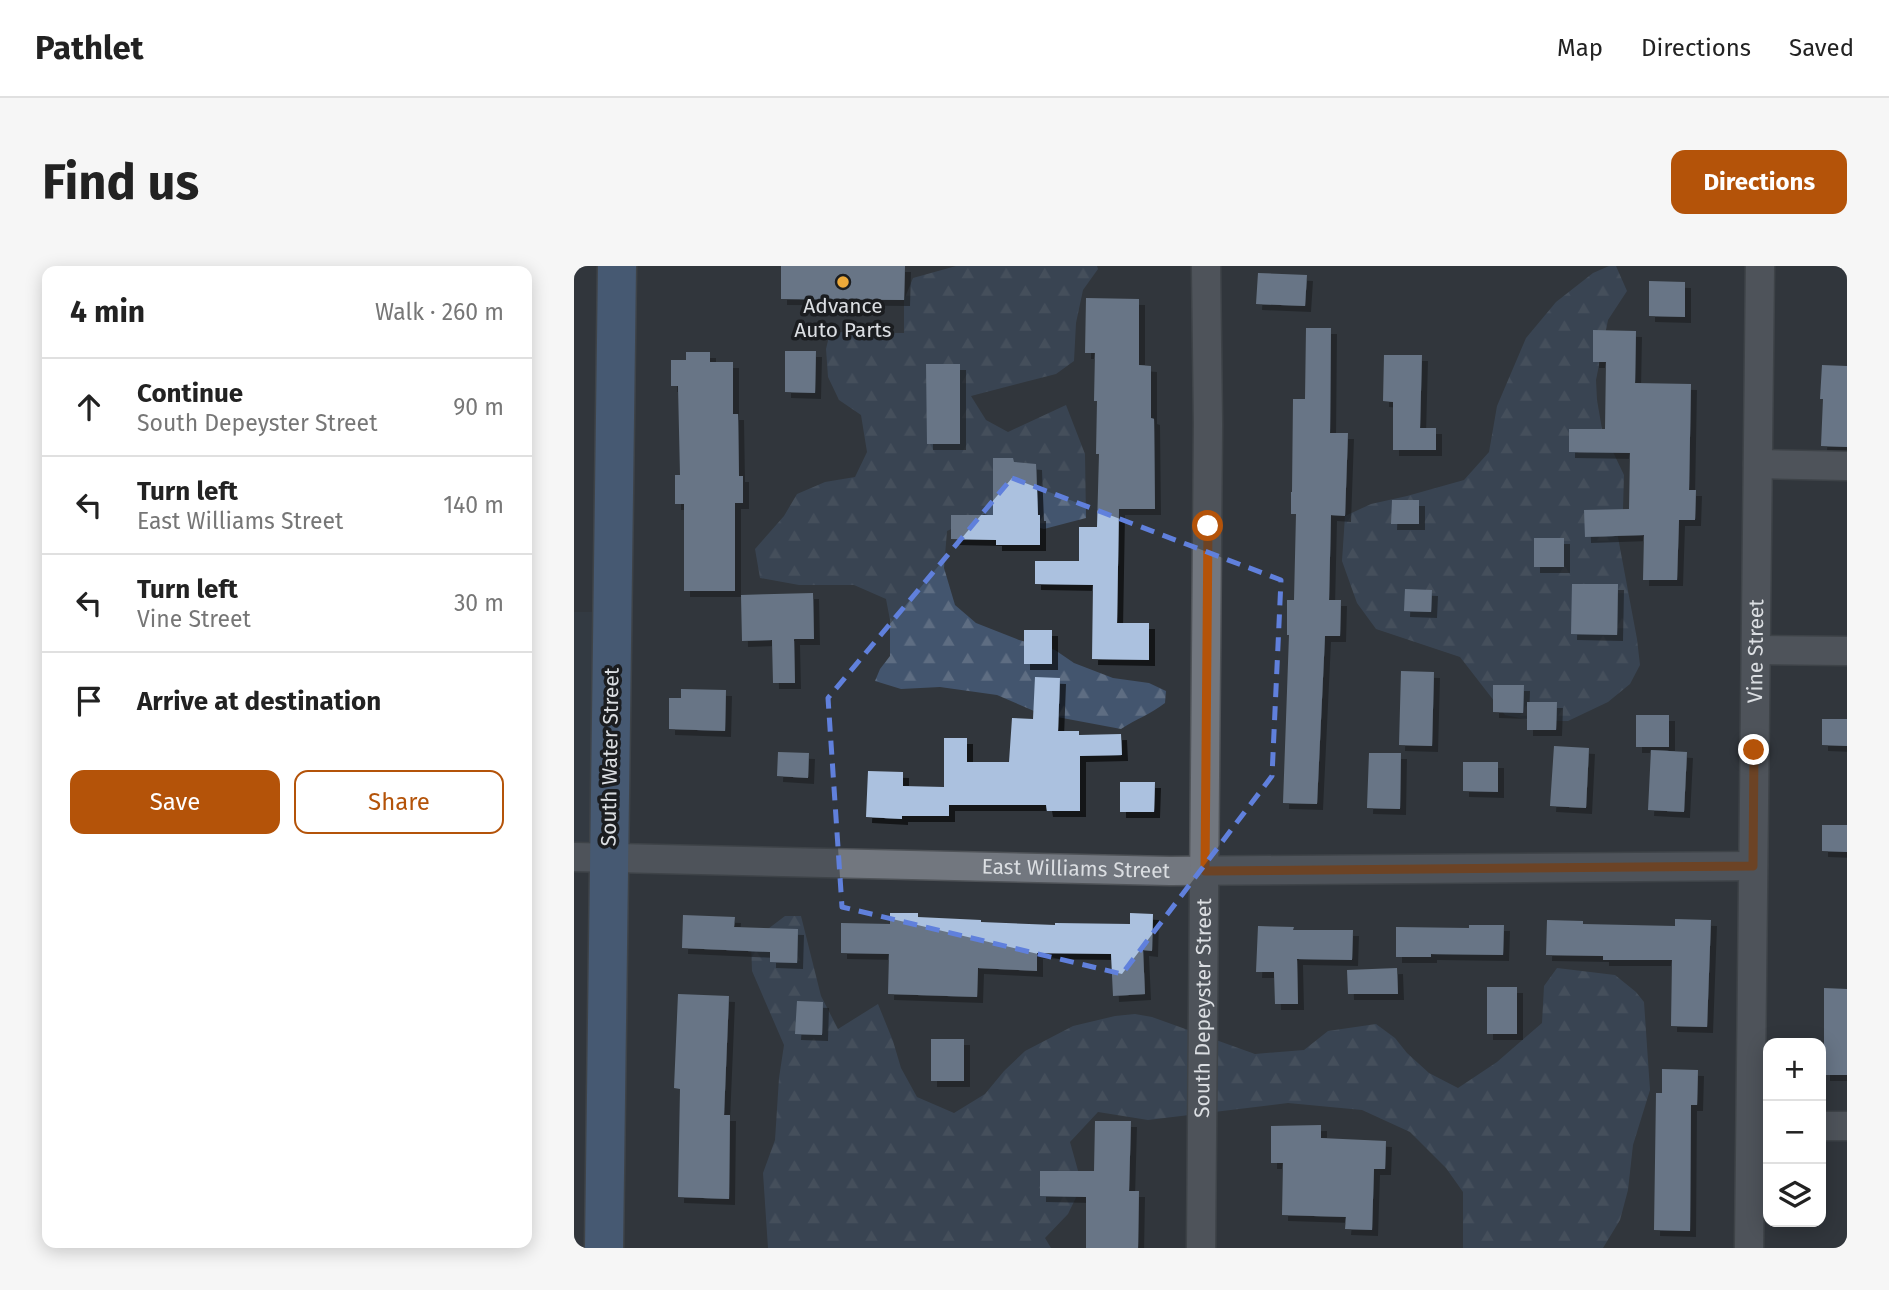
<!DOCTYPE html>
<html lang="en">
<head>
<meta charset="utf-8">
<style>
  body { margin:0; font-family:"Fira Sans",sans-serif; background:#f6f6f6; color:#222 }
  .controls { position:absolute; right:21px; bottom:21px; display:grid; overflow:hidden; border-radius:14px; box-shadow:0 4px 18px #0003 }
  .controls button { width:63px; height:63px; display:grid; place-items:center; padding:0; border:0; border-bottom:2px solid #e0e0e0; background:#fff; color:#222; font:35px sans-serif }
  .stop { position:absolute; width:21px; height:21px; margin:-16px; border:5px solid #b45309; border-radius:50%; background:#fff }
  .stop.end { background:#b45309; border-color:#fff; box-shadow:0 2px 7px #0008 }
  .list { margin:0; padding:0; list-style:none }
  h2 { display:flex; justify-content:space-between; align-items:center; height:91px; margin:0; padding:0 28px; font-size:30px }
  h2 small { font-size:23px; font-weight:400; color:#767676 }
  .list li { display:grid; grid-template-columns:46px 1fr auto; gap:21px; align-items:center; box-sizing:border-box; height:98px; padding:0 28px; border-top:2px solid #e0e0e0 }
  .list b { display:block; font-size:26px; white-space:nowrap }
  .list p { margin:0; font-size:23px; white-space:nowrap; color:#767676 }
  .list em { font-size:23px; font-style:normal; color:#767676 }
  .actions { display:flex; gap:14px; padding:21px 28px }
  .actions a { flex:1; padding:16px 0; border:2px solid #b45309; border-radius:14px; text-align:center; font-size:24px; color:#b45309 }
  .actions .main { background:#b45309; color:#fff }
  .icon { flex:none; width:38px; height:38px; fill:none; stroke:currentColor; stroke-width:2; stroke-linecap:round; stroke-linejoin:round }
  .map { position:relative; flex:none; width:1273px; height:982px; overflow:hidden; border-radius:14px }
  header { display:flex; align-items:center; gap:42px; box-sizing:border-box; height:98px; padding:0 35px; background:#fff; border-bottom:2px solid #e0e0e0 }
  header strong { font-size:33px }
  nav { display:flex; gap:38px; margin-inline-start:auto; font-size:24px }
  .intro { display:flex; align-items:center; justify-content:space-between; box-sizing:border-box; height:168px; padding:0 42px }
  h1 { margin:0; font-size:49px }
  .button { padding:18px 32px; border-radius:14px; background:#b45309; color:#fff; font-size:24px; font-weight:700 }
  main { display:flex; gap:42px; padding:0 42px }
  aside { flex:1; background:#fff; border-radius:14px; box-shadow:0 4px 18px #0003 }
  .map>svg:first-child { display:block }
  .built { fill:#363f4a }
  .forest { fill:url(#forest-firs) }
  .building { fill:#abc1df; filter:url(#shadow) }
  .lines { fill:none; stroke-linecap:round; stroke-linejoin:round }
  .minor-casing { stroke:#4f5358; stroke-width:31 }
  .primary-casing { stroke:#4f5358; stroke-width:41 }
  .minor { stroke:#72777f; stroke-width:28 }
  .primary { stroke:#5f83b3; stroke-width:38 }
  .route { stroke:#b45309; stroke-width:9 }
  .marked { fill:none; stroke:#6080dc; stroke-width:5; stroke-dasharray:14 9; stroke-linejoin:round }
  .poi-dot { fill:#eca93a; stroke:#1b1d20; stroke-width:2.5 }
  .labels { text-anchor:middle; stroke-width:7; stroke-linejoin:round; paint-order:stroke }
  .poi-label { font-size:21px; fill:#dbdee2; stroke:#1b1d20 }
  .street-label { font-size:21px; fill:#dbdee2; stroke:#1b1d20 }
</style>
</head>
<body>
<header>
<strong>Pathlet</strong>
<nav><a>Map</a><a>Directions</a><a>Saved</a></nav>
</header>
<div class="intro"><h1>Find us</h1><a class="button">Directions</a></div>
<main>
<aside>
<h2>4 min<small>Walk · 260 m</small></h2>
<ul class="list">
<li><svg class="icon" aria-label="ahead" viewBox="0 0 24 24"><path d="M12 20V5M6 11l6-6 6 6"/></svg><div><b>Continue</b><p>South Depeyster Street</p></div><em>90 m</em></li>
<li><svg class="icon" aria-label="left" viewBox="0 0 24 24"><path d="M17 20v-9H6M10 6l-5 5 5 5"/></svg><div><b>Turn left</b><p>East Williams Street</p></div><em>140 m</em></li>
<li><svg class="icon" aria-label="left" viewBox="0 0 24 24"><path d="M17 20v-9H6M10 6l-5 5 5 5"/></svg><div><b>Turn left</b><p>Vine Street</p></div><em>30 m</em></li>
<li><svg class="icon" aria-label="arrive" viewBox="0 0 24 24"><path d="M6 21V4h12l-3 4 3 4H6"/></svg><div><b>Arrive at destination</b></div></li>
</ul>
<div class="actions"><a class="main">Save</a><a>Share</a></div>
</aside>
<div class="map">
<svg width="1273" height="982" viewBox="0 0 1273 982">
  <defs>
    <pattern id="forest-firs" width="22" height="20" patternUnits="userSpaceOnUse" patternTransform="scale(1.75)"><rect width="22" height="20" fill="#43556e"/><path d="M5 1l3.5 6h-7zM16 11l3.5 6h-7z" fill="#5e6d82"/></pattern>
    <filter id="shadow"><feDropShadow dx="6" dy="6" stdDeviation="0" flood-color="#0009"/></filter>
  </defs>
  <rect width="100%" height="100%" fill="#31363c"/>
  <path class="built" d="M 0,346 L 32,346 L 31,587 L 0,587 Z"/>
  <path class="forest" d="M 382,0 L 523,0 L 524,3 L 509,24 L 502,57 L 500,95 L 482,108 L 397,130 L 412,154 L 434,166 L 492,139 L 511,188 L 512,252 L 470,263 L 410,248 L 373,265 L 370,302 L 381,339 L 402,357 L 445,374 L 481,384 L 500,397 L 539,412 L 575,417 L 592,425 L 591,437 C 577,448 562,453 547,463 L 467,448 L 423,429 L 366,421 L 327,423 L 301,415 L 306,403 L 316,390 L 316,354 L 312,333 L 280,319 L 225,319 L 186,312 L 181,283 L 210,250 L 223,228 L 251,216 L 281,211 L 293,186 L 287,149 L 265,134 L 254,111 L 252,83 L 256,66 L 330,67 L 330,34 L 339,12 Z
    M 1035,0 L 1042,0 L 1053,25 L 1034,54 L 1022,114 L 1023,134 L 1028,163 L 1050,209 L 1049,243 L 1043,266 L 1063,373 L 1066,399 L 1056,418 L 1034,436 L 994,455 L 956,454 L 931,449 L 886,391 L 802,363 L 783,337 L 768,295 L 771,250 L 797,238 L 833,230 L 890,214 L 915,186 L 923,140 L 952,72 L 982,36 L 1019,7 Z
    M 211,650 L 227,650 L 247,730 L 264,763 L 304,738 L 319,775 L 327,802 L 343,831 L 380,847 L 411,828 L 430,805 L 451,785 L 499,760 L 541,750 L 561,748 L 578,751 L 681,788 L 730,784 L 754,765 L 802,758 L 821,772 L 833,787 L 855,807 L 884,822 L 923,796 L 968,757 L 970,720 L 983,702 L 1041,709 L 1062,726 L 1070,736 L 1076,824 L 1059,879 L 1054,924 L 1046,954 L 1029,982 L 889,982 L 889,926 L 872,902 L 836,866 L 788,844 L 714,837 L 574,854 L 524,846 L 496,876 L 508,919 L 494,948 L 471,972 L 477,982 L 194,982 L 189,907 L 201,874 L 205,812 L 210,779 L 178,705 L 177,676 Z"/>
  <path class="building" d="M 207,0 L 331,0 L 330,34 L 207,33 Z
    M 684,7 L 733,9 L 731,40 L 682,38 Z
    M 1075,15 L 1111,16 L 1111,51 L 1075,50 Z
    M 512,32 L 565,33 L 565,99 L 577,100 L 577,152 L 580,153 L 581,243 L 545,243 L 543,357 L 575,357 L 575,394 L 518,393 L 519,319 L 461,318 L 461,295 L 505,295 L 505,261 L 523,261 L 525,188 L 522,188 L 523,135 L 520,135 L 521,87 L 511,87 Z
    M 732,62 L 757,62 L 756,167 L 774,167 L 771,250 L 757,249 L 755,334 L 767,334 L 766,370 L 751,370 L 743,538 L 709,537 L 715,369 L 713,369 L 713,334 L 720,334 L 722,248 L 717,248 L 717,226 L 718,226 L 719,133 L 731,133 Z
    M 1019,64 L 1062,65 L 1061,117 L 1117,118 L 1115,224 L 1122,224 L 1121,254 L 1105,254 L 1103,314 L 1069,314 L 1070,269 L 1011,271 L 1010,244 L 1055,243 L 1056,187 L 995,186 L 995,163 L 1031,163 L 1032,96 L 1019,96 Z
    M 211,85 L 242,85 L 241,127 L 211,126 Z
    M 112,86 L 136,86 L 136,96 L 159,96 L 159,148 L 164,148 L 165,210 L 169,210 L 169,237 L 161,237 L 161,325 L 110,325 L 110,238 L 101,238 L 101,209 L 106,209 L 104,120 L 97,120 L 97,94 L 112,94 Z
    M 810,89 L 848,89 L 846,162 L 862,162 L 862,184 L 819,184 L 819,136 L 809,135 Z
    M 352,98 L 386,98 L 386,178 L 353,178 Z
    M 1248,99 L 1273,100 L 1273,181 L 1247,180 L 1249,133 L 1246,133 Z
    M 419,192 L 439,192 L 440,196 L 462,198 L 464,249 L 466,249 L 466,279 L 422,279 L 422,274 L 377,273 L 377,249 L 419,249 Z
    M 818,234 L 845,234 L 845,258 L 817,258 Z
    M 960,272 L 990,272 L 990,301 L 960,301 Z
    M 998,318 L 1044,318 L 1043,369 L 997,368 Z
    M 831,323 L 858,324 L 857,346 L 830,345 Z
    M 239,327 L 240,373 L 220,373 L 221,417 L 199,417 L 198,374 L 168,375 L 167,329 Z
    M 450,364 L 478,364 L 478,398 L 450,398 Z
    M 827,405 L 860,406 L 858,480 L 825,479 Z
    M 461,411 L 486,412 L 484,465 L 505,465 L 505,469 L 547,468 L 548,489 L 506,490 L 506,545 L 473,545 L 472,539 L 375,539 L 375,550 L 328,550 L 328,553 L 292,551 L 294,505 L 329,506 L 329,520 L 370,521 L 370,472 L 393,472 L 393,496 L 435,496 L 438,452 L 459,453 Z
    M 919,419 L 950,419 L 949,447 L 919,446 Z
    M 107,423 L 152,424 L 151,465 L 95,463 L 95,432 L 107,432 Z
    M 953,436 L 983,436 L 982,464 L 953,464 Z
    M 1062,449 L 1095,449 L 1095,481 L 1062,481 Z
    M 1248,453 L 1273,453 L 1273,480 L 1248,479 Z
    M 980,480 L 1015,482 L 1012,542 L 976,540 Z
    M 1077,484 L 1113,486 L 1110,546 L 1074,544 Z
    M 204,486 L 235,487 L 234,512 L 203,510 Z
    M 795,487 L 827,487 L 826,543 L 793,542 Z
    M 889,496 L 924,496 L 924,526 L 889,525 Z
    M 546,516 L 581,516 L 580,546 L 546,546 Z
    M 1248,559 L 1273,559 L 1273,586 L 1248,585 Z
    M 316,647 L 344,647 L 344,651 L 407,654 L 407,656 L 481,659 L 481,657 L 556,658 L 556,647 L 579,648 L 578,685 L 569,684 L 571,728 L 539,730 L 537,688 L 463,687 L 463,705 L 404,702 L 403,731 L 314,728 L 315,688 L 267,687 L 267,657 L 316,658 Z
    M 109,649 L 161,651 L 160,661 L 224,663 L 223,697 L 196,696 L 196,686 L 108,682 Z
    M 1101,653 L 1137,654 L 1133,761 L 1097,760 L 1098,694 L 1029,694 L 1029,690 L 972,689 L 973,654 L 1009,655 L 1009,658 L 1101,660 Z
    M 895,659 L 930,659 L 929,689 L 857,688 L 857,691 L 822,691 L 822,661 L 895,662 Z
    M 684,660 L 720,661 L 719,664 L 779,664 L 778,694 L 723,693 L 724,738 L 701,738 L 700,706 L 682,706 Z
    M 823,702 L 824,728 L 774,728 L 773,704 Z
    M 913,721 L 943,721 L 943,768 L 913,768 Z
    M 1250,722 L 1273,723 L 1273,809 L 1250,809 Z
    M 104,728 L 155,730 L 150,849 L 156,849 L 155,933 L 104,931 L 106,823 L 100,822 Z
    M 223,735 L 249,736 L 248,769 L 221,768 Z
    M 357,773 L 390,773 L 390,815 L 357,815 Z
    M 1088,803 L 1124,804 L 1123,839 L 1117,839 L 1116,965 L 1080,964 L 1082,827 L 1088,827 Z
    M 521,855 L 557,855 L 555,925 L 565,925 L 564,982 L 512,982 L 512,931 L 466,930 L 466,905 L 520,905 Z
    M 747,859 L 747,872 L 812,875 L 811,903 L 800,903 L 798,964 L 771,963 L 772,951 L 708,949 L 709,897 L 697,897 L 697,860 Z"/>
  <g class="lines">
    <defs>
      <g id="minor">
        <path d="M 1184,198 L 1273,200"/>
        <path d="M 1182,384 L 1273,385"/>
        <path id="s1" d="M 0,591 L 596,605 L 1179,600"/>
        <path d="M 1247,860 L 1273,860"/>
        <path id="s2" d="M 627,982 L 634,158 L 632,0"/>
        <path id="s3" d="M 1175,982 L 1186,0"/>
      </g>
      <path id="primary" d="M 30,982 L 43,0"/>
    </defs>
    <use href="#minor" class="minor-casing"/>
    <use href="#primary" class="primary-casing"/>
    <use href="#minor" class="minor"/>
    <use href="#primary" class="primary"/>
  </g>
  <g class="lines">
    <path class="route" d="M 634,260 L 631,605 L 1179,600 L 1180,484"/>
  </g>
  <path d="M0 0H1273V982H0ZM 438,212 L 707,314 L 698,510 L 548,708 L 268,641 L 254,432 Z" fill="#31363c" fill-opacity=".55" fill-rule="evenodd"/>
  <path class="marked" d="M 438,212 L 707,314 L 698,510 L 548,708 L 268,641 L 254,432 Z"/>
  <circle class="poi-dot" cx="269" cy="16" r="7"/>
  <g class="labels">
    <g class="poi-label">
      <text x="269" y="47">Advance<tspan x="269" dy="24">Auto Parts</tspan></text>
    </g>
    <g class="street-label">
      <text dy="7" stroke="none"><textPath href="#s3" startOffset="597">Vine Street</textPath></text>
      <text transform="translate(36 491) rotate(-89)" y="7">South Water Street</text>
      <text dy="7" stroke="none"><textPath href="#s1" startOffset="502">East Williams Street</textPath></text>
      <text dy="7" stroke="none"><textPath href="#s2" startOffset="240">South Depeyster Street</textPath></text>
    </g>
  </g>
</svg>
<div class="controls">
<button>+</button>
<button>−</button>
<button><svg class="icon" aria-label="layers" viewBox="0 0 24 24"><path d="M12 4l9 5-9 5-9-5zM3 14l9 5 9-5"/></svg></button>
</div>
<div class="stop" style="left:634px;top:260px"></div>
<div class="stop end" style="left:1180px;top:484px"></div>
</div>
</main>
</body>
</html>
